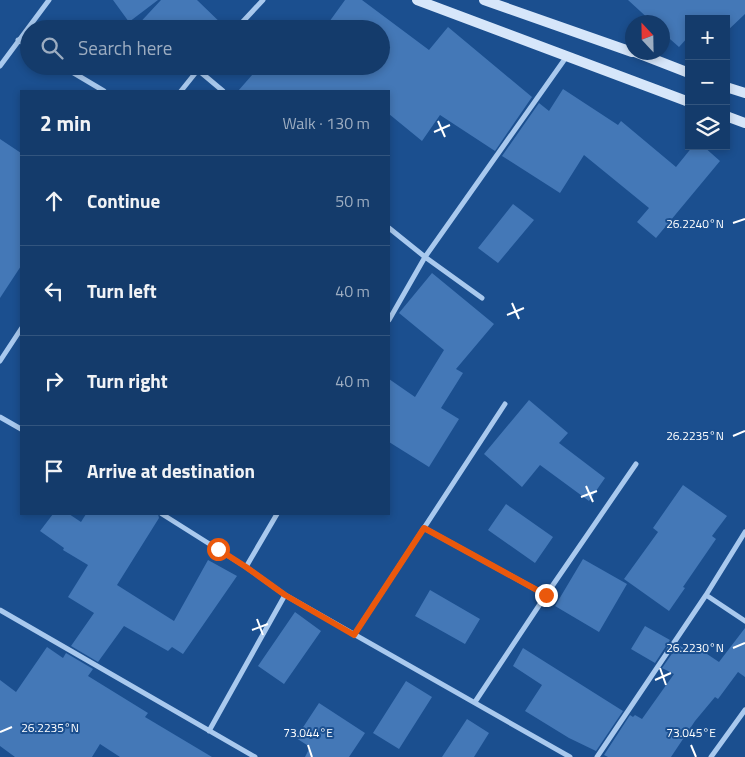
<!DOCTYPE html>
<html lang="en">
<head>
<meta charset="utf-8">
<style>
  body { margin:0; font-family:"Titillium Web",sans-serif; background:#214673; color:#f1f3f6 }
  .controls { position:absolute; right:15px; top:15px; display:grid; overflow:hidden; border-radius:0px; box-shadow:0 2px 8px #0003 }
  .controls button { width:45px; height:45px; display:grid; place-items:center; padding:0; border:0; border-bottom:1px solid #33557e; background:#143b6b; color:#f1f3f6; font:25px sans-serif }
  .compass { position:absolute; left:625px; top:15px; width:45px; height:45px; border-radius:50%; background:#143b6b; box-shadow:0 2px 8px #0003; rotate:338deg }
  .stop { position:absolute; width:15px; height:15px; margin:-11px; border:4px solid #ea580c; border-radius:50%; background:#fff }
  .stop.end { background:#ea580c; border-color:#fff; box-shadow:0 1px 5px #0008 }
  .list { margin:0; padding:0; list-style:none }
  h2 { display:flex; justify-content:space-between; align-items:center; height:65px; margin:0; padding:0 20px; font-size:21px }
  h2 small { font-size:16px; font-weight:400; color:#9dadc1 }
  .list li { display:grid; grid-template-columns:32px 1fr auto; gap:15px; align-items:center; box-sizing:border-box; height:90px; padding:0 20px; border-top:1px solid #33557e }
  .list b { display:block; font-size:19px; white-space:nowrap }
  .list em { font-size:16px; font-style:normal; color:#9dadc1 }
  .icon { flex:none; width:28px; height:28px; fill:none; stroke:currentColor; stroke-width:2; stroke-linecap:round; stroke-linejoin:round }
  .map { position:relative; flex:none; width:745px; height:757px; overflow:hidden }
  .search { position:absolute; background:#143b6b; box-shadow:0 2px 8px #0003; left:20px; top:20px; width:370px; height:55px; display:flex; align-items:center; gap:12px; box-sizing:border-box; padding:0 18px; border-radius:28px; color:#9dadc1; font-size:19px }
  .panel { position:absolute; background:#143b6b; box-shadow:0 2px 8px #0003; left:20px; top:90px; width:370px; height:425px; border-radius:0px }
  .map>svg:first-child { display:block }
  .building { fill:#4478b7 }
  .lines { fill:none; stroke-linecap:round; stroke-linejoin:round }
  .street { stroke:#a9c9ee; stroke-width:5 }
  .secondary { stroke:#d6e6fa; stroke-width:10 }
  .route { stroke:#ea580c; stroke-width:6 }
  .ticks { fill:none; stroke:#fff; stroke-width:2 }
  .ticks-label { font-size:12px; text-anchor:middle; fill:#fff; stroke:#1b4f8f; stroke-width:4; stroke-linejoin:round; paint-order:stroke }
</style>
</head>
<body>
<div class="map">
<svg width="745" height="757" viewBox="0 0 745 757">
  <rect width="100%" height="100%" fill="#1b4f8f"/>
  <path class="building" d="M 113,0 L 158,0 L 129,22 Z
    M 161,0 L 197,0 L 227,29 L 134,29 Z
    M 345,0 L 362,0 L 429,50 L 448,27 L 532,97 L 495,151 L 440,115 L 422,141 L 389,114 L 389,91 L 238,91 L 260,66 L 381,66 L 381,29 L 324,29 Z
    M 628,0 L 745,0 L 745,14 L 726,32 L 726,19 L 689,19 L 689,36 L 679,47 L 662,32 L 662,22 L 652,22 Z
    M 563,89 L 618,125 L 621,121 L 676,167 L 693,146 L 703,146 L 720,161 L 656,238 L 637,222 L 649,208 L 584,155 L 560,193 L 502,156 L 539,103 L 549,111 Z
    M 0,139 L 21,153 L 21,266 L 0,298 Z
    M 513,204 L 534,220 L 498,263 L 478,248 Z
    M 432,273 L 494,324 L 456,369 L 463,373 L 441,408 L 459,419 L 429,467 L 389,442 L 389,379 L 415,397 L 444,350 L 399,313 Z
    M 529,400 L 568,433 L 559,443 L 605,478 L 589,501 L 540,465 L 522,487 L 484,454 Z
    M 683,485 L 727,516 L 712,536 L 716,539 L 683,587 L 685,588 L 669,611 L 624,579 L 658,532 L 653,528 Z
    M 506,504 L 553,537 L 535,563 L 488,530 Z
    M 53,514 L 69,514 L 81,522 L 86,514 L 158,514 L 159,518 L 117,585 L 174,621 L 208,560 L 237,576 L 183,654 L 172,647 L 168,651 L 124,626 L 98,662 L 71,646 L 94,613 L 68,597 L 88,565 L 63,550 L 64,548 L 40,531 Z
    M 583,559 L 627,584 L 599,632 L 555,606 Z
    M 430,590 L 480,619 L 465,644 L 415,616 Z
    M 295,612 L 321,631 L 284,684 L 258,666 Z
    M 645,626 L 670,640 L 655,663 L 631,649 Z
    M 745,628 L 745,677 L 738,672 L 718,699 L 715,697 L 695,721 L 671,757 L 608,757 L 604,755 L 630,715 L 633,717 L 635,715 L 642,719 L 674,674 L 662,668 L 678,645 L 691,652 L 695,646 L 719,662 Z
    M 47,647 L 63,658 L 66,653 L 93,669 L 88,676 L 148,713 L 145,717 L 212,757 L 120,757 L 100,744 L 92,757 L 15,757 L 0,746 L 0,680 L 16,692 Z
    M 523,648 L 623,711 L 596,751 L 569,738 L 525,711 L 542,685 L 513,666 Z
    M 406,681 L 432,697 L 399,749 L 373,733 Z
    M 319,703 L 365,733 L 349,757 L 305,757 L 310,747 L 296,738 Z
    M 467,719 L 489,733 L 474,757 L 442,757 Z"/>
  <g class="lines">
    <path class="street" d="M 236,29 L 263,0
      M 18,40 L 29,46
      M 0,66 L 49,0
      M 62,66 L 104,91
      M 198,70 L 223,91
      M 181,91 L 201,66
      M 389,228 L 425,257 L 567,56
      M 389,320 L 425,257 L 482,298
      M 0,361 L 21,329
      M 0,417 L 21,429
      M 162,514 L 246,567 L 285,595 L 570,757
      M 424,528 L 546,595
      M 246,567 L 277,514
      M 706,595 L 745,621
      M 0,610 L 255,757
      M 354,635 L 505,404
      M 475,702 L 546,595 L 636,464
      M 209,731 L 285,595
      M 597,757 L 706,595 L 745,532
      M 711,757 L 745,710"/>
    <path class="secondary" d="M 417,0 L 689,102
      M 484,0 L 632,52
      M 635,52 L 689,73
      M 726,87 L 745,93
      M 726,116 L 745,123"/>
  </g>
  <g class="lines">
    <path class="route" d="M 218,549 L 246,567 L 285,595 L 354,635 L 424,528 L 546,595"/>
  </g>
  <path class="ticks" d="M 438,121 L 445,137M 434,132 L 450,125M 733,223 L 745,219M 512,303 L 519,319M 507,315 L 524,308M 733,436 L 745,431M 586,486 L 593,502M 581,497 L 597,491M 257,619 L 263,635M 252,630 L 268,624M 733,648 L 745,643M 660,668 L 666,685M 655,680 L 671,673M 0,732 L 12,727M 308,745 L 312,757M 691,745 L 696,757"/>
  <g class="ticks-label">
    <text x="695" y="228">26.2240°N</text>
    <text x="695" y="440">26.2235°N</text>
    <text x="695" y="652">26.2230°N</text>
    <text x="50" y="732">26.2235°N</text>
    <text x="308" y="737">73.044°E</text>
    <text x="691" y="737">73.045°E</text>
  </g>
</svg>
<div class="controls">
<button>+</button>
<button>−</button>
<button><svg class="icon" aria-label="layers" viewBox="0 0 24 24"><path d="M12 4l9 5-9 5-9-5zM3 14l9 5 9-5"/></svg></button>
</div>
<svg class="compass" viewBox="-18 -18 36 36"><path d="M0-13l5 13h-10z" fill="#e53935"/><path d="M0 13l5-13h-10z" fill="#9dadc1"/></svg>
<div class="stop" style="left:218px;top:549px"></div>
<div class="stop end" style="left:546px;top:595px"></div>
<div class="search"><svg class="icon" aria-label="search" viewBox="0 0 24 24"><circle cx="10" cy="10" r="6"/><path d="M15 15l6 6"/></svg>Search here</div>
<section class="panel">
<h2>2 min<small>Walk · 130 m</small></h2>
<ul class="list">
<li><svg class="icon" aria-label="ahead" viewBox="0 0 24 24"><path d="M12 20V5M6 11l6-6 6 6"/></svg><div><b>Continue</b></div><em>50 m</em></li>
<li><svg class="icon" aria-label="left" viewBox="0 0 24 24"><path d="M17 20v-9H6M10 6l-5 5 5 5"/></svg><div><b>Turn left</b></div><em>40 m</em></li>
<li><svg class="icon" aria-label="right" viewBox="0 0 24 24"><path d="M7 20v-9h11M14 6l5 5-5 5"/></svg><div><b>Turn right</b></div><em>40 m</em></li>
<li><svg class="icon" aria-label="arrive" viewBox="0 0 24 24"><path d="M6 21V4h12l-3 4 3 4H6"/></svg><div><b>Arrive at destination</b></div></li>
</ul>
</section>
</div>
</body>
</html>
